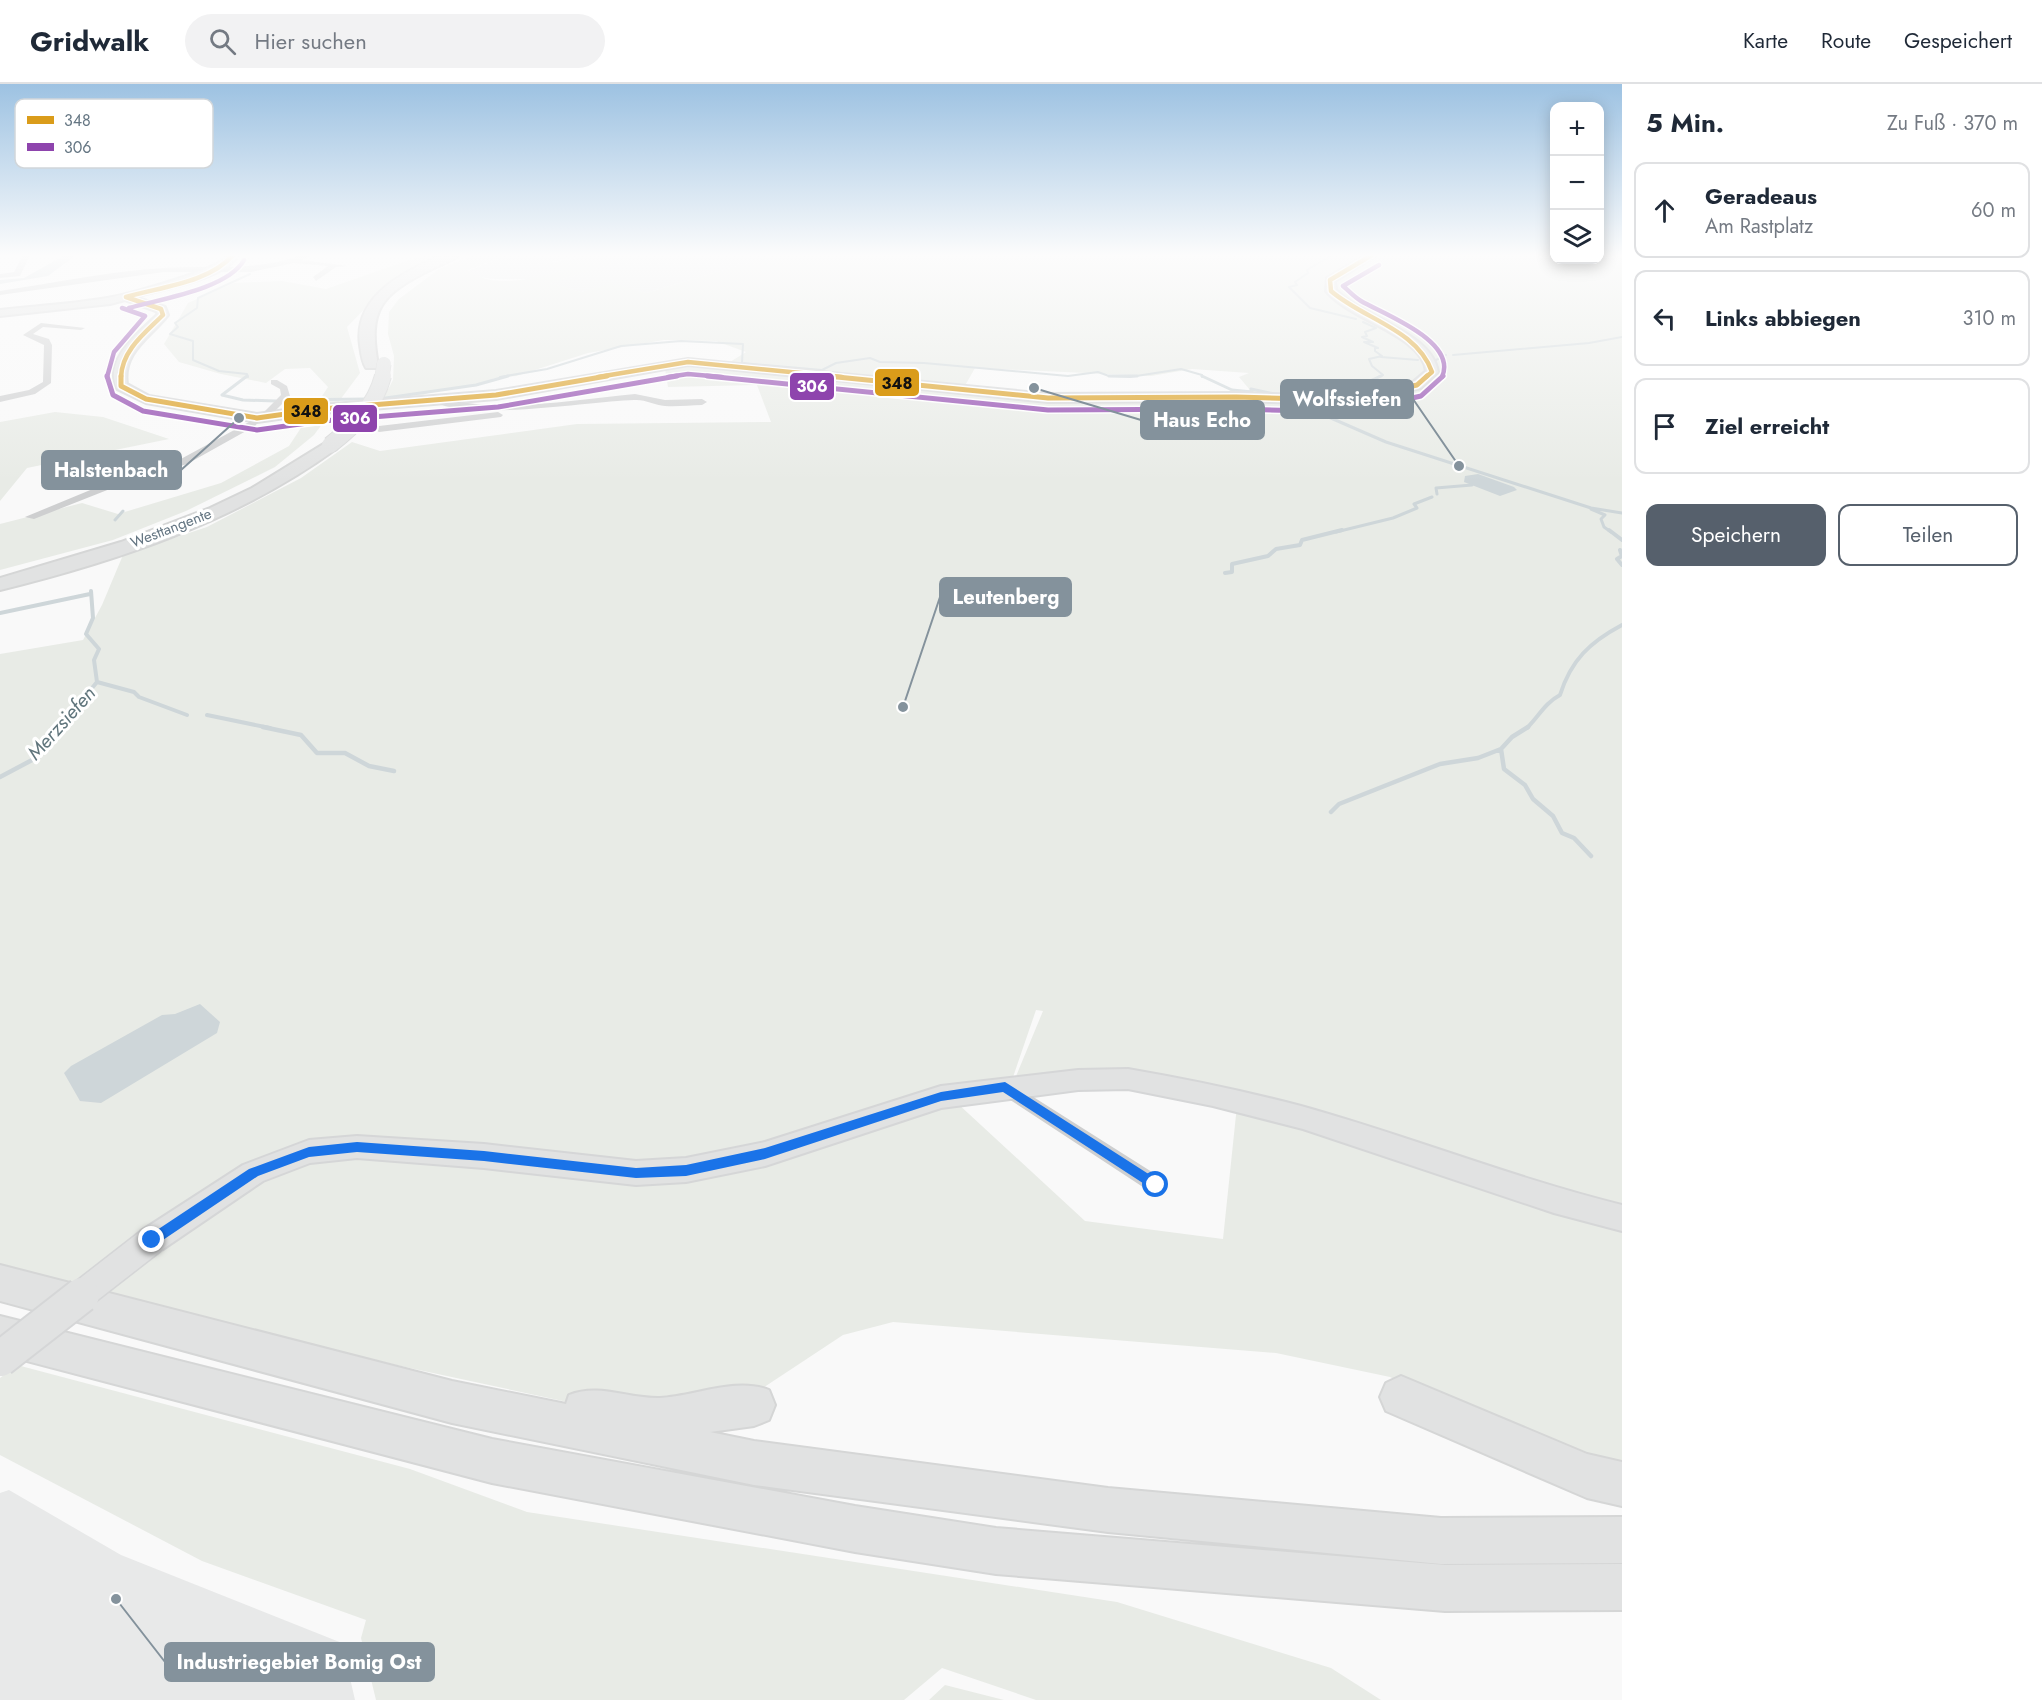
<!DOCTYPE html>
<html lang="de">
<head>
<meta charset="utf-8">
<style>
  body { margin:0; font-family:Jost,sans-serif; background:#f2f2f3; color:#1f2937 }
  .controls { position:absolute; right:18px; top:18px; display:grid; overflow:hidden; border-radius:12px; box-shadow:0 3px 15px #0003 }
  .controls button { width:54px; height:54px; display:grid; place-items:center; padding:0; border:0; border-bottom:2px solid #e0e1e3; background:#fff; color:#1f2937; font:30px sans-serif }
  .stop { position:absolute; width:18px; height:18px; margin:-14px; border:4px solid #1a73e8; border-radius:50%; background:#fff }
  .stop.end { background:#1a73e8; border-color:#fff; box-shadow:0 2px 6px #0008 }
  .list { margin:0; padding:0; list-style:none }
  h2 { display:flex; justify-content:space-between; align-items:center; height:78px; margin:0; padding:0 24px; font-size:26px }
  h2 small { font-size:20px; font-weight:400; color:#747a83 }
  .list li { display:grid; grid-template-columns:39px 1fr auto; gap:18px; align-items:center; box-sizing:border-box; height:96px; margin:0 12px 12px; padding:0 12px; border:2px solid #e0e1e3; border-radius:12px }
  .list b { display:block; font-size:22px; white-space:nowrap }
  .list p { margin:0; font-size:20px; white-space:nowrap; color:#747a83 }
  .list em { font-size:20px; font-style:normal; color:#747a83 }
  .actions { display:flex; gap:12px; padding:18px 24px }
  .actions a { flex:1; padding:14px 0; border:2px solid #56606c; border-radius:12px; text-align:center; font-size:21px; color:#56606c }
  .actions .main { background:#56606c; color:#fff }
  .icon { flex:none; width:33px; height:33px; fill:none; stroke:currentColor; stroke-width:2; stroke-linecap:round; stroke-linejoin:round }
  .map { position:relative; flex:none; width:1622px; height:1616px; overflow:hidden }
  header { display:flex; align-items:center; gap:36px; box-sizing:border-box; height:84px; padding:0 30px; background:#fff; border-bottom:2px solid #e0e1e3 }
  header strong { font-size:28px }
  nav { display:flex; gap:33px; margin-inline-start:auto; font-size:21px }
  .search { width:420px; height:54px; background:#f2f2f3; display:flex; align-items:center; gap:15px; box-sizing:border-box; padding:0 21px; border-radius:33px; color:#747a83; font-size:22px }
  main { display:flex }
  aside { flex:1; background:#fff }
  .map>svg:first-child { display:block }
  .built { fill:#e8e9e9 }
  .green { fill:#e8ebe6; fill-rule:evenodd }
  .water { fill:#ced6d9 }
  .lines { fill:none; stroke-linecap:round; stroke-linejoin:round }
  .stream-far3 { stroke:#ced6d9; stroke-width:2 }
  .stream-far2 { stroke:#ced6d9; stroke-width:3 }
  .stream-far1 { stroke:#ced6d9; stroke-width:4 }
  .stream { stroke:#ced6d9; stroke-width:4.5 }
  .secondary-casing { stroke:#d5d6d7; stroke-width:4 }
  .highway-casing { stroke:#d5d6d6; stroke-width:4 }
  .street { fill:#cecfd0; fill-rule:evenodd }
  .secondary { fill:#e1e2e2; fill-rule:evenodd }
  .highway { fill:#e1e2e2; fill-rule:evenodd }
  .secondary-bridge-far1-casing { stroke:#d5d6d7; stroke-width:31; stroke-linecap:butt }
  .secondary-bridge-casing { stroke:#d5d6d7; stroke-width:38; stroke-linecap:butt }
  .highway-bridge-far1-casing { stroke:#d5d6d6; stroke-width:15; stroke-linecap:butt }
  .highway-bridge-casing { stroke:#d5d6d6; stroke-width:18; stroke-linecap:butt }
  .secondary-bridge-far1 { stroke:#e1e2e2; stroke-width:28 }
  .secondary-bridge { stroke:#e1e2e2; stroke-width:34 }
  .highway-bridge-far1 { stroke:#e1e2e2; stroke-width:14 }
  .highway-bridge { stroke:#e1e2e2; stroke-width:16 }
  .bus-1-far1-casing { stroke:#fff; stroke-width:7 }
  .bus-1-casing { stroke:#fff; stroke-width:8 }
  .bus-2-far1-casing { stroke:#fff; stroke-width:7 }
  .bus-2-casing { stroke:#fff; stroke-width:8 }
  .bus-1-far1 { stroke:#da9c1a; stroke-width:4.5 }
  .bus-1 { stroke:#da9c1a; stroke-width:5 }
  .bus-2-far1 { stroke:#8e44ad; stroke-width:4.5 }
  .bus-2 { stroke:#8e44ad; stroke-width:5 }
  .route { fill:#1a73e8 }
  .labels { text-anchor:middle; stroke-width:6; stroke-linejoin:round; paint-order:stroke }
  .far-street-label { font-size:15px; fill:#657683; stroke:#fff }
  .water-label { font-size:20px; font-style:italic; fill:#60757c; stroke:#fff }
  .key { fill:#fff; stroke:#d1d6da; stroke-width:1.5 }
  .key-label { font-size:16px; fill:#657683 }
  .leader { fill:none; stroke:#84929c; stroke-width:2 }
  .callout-dot { fill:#84929c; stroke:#fff; stroke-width:2 }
  .callout { fill:#84929c; stroke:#84929c; stroke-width:2 }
  .callout-label { font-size:20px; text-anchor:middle; font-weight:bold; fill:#fff }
  .line-badge { stroke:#fff; stroke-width:2 }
  .badge-label { font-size:16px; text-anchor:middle; font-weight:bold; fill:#fff }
  .pale-badge-label { font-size:16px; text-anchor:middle; font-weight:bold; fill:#111 }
</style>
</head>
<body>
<header>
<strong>Gridwalk</strong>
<div class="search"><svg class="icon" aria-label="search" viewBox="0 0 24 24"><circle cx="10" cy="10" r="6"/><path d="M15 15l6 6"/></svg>Hier suchen</div>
<nav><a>Karte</a><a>Route</a><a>Gespeichert</a></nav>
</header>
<main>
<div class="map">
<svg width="1622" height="1616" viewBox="0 0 1622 1616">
  <rect width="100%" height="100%" fill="#f9f9f9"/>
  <path class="built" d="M 507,171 L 611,171 L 563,175 L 543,180 L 564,187 L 533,195 L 494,195 L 478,193 L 468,187 Z
    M 640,171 L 774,171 L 646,209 L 611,200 L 581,208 L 549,199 Z
    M 9,1406 L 121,1471 L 342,1559 L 355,1616 L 0,1616 L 0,1409 Z"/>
  <path class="green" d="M 424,171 L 445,171 L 378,211 L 347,243 L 360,289 L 314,351 L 275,383 L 186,427 L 113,456 L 0,486 L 0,440 L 82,419 L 118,430 L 221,399 L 289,362 L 328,303 L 310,284 L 285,285 L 266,299 L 221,290 L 179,278 L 164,260 L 188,219 L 234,199 L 282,197 L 326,205 Z
    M 475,171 L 507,171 L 468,186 C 491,206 536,194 563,187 L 542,180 L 590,172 L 640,171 L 550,199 L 581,208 L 611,199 L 646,209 L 774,171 L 1554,171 L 1554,176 L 1600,176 L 1600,171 L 1622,171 L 1622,1392 L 1546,1367 L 1390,1293 L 1276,1269 L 893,1238 L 843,1251 L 749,1313 L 628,1331 L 405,1283 L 77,1203 L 0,1182 L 0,570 L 83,556 L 102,521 L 123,471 L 207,443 L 301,394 L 352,358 L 380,367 L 577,340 L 771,338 L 757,301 L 668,303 L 665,285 L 708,280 L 966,309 L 1148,317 L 1250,306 L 1239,293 L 1249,289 L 1192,285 L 1151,292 L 975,284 L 963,305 L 730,278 L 746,268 L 716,257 L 664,256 L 588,269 L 516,292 L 495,294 L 477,302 L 435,306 L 419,313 L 382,317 L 393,296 L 394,272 L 388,250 L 389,228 L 399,215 L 439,185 ZM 1036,926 L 1043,927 L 1014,997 L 1238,1012 L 1223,1155 L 1085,1137 L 943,1006 L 1012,996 Z
    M 55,328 L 103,333 L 169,355 L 27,384 L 0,417 L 0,338 Z
    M 17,1281 L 410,1385 L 527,1428 L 1117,1518 L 1331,1584 L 1381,1616 L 1036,1616 L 942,1584 L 904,1616 L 376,1616 L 361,1554 L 366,1536 L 202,1477 L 0,1371 L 0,1294 Z
    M 945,1601 L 1004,1616 L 929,1616 Z"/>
  <path class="water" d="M 65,171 L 76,171 L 48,192 L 0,200 L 0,196 L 24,194 Z
    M 1478,390 L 1514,403 L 1517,406 L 1500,412 L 1464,398 L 1465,392 Z
    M 200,920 L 220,938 L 217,949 L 101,1019 L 80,1017 L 64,989 L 71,982 L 162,931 L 175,930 Z"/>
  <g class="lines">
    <path class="stream-far3" d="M 1332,171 L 1307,186 L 1308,189 L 1295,198 L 1297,201 L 1289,203 L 1310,224 L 1356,235
      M 1363,238 L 1376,244 L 1365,248 L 1367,252 L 1362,253 L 1373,258 L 1364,258 L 1378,264 L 1375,264 L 1375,267 L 1382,272 L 1369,275 L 1372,282 L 1383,291 L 1378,293
      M 1453,271 L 1589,259 L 1622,253
      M 1381,273 L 1418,276
      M 1434,277 L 1446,271
      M 248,293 L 247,290 L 219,287 L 193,276 L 193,257 L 170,250 L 178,243 L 175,239 L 197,224 L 198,214 L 250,190
      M 500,293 L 547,285 L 621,262 L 681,257 L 743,260 L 742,279 L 822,286 L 836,279 L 870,274 L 880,278 L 924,279 L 1068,292 L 1098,288 L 1109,292 L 1130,293 L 1181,285 L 1202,291 L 1202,293"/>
    <path class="stream-far2" d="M 247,292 L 222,311 L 243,316 L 276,317
      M 1109,292 L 1137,292
      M 1202,292 L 1232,306 L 1252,308 L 1251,305 L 1274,310 L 1305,311 L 1345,303 L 1379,305 L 1380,302 L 1372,296 L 1381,292
      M 379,315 L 476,301 L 508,292
      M 283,316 L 367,315
      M 1311,320 L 1317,328 L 1386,358 L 1591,424 L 1622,429
      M 1437,410 L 1436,404 L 1472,401
      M 1591,425 L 1605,431 L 1601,435 L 1604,443 L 1611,448
      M 115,436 L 123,427
      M 1336,448 L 1393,434 L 1417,424 L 1414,420 L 1432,413"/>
    <path class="stream-far1" d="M 1609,446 L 1622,456
      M 1620,466 L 1622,472 L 1617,475 L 1622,481
      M 1225,489 L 1232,488 L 1232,480 L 1268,472 L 1276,465 L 1300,461 L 1302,456 L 1342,446
      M 0,529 L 90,510
      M 97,598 L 134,608 L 139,613 L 187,631
      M 207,631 L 270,644
      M 59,644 L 97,598 L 94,576 L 99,565 L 86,550 L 93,534 L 91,507
      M 1527,644 C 1539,632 1545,619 1560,611 C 1571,576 1590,558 1622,541"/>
    <path class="stream" d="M 263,643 L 301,651 L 317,669 L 345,669 L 369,682 L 394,687
      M 1501,665 L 1504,685 L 1525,701 L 1533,715 L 1553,732 L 1562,749 L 1574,754 L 1591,772
      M 0,693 L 34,675 L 60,643
      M 1331,728 L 1339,720 L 1440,680 L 1478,674 L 1501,665 L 1512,653 L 1528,643"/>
    <defs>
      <path id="secondary" d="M 228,171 L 238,171 C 228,194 159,206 135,213 L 165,223 L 168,231 C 151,253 122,268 127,300 L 149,312 L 257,330 L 321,321 L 496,307 L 688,275 L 1048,310 L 1236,309 L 1349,312 L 1413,298 L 1426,287 C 1422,251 1349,236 1326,207 L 1327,194 L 1366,171 L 1377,171 L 1335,197 L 1336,206 C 1363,234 1432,248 1438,288 L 1421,304 L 1349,320 L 1236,317 L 1048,318 L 688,281 L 496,315 L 321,329 L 257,338 L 146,319 L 117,305 C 103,275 140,248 158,230 L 156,227 L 125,216 L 110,220 L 0,232 L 0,226 C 36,222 72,220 107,214 C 125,211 222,185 228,171 Z
        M 1128,985 C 1186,995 1244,1007 1301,1022 C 1409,1052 1513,1094 1622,1121 L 1622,1147 L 1554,1129 L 1303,1045 L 1213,1022 L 1128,1005 L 1078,1006 L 941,1024 L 765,1082 L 686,1098 L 636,1101 L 484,1084 L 357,1074 L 310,1079 L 263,1097 L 163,1165 L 152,1169 L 141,1165 L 137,1156 L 141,1147 L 243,1081 L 309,1056 L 357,1052 L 484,1060 L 636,1077 L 686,1074 L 765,1058 L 941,1002 L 1078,986 Z"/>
      <path id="highway" d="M 442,171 L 459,171 C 451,178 439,181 430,186 C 380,211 368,226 378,281 L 376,284 L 366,284 C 362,278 361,269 360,261 C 353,212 405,187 442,171 Z
        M 330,356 L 336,357 L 338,361 L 336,365 C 237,437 118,477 0,506 L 0,494 L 121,458 L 210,424 L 252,404 Z
        M 0,1181 L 452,1297 L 566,1320 L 569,1311 C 599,1299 629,1315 660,1314 C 695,1312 736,1293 769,1306 L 775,1321 L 769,1336 L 754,1342 L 710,1348 L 754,1357 L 1108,1404 L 1441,1434 L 1622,1433 L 1622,1479 L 1441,1480 L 1108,1448 L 754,1401 L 452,1339 L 0,1217 Z
        M 0,1232 L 492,1355 L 855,1422 L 996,1444 L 1445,1481 L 1622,1480 L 1622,1526 L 1445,1527 L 996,1490 L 855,1468 L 492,1399 L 0,1270 Z
        M 1401,1292 L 1587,1370 L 1622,1378 L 1622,1422 L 1587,1414 L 1386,1327 L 1380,1313 L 1386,1299 Z"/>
    </defs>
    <use href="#secondary" class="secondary-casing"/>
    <use href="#highway" class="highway-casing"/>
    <path class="street" d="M 23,171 L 30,171 L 20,192 L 0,194 L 0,190 L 14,188 Z
      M 301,171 L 311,171 L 302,176 L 348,182 L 336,183 L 316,197 L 313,193 L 328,182 L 294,179 L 251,188 L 164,188 L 0,211 L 0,207 C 54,199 110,187 164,184 C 212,181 256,188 301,171 Z
      M 41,239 L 85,244 L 81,246 L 43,243 L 33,250 L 49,255 L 52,261 L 51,299 L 35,310 L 0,318 L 0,312 L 29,306 L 43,298 L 44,261 L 23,251 Z
      M 271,296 L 277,296 L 287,302 L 290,312 L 267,335 L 261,335 L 255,342 L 187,380 L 125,399 L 34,435 L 25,433 L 117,395 L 179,376 L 249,338 L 254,332 L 260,332 L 281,311 L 280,305 L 271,300 Z
      M 635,310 L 665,316 L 702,315 L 707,318 L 702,321 C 690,321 677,323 665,322 C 654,321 645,315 634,316 C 592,317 463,339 432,316 L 437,313 C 496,330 574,316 635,310 Z
      M 498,328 L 503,331 L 501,333 L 379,348 L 374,345 L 379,342 Z
      M 1005,995 L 1163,1095 L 1166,1101 L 1163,1107 L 1156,1110 L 1149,1107 L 998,1008 L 995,1003 L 998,998 Z"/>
    <use href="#secondary" class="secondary"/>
    <use href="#highway" class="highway"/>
    <defs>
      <path id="secondary-bridge-far1" d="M 80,1212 L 152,1156"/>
      <path id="secondary-bridge" d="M 0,1275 L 82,1211"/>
      <path id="highway-bridge-far1" d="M 382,293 L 384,280"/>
      <path id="highway-bridge" d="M 330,361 C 354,342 375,323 383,292"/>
    </defs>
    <use href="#secondary-bridge-far1" class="secondary-bridge-far1-casing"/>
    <use href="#secondary-bridge" class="secondary-bridge-casing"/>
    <use href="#highway-bridge-far1" class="highway-bridge-far1-casing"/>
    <use href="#highway-bridge" class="highway-bridge-casing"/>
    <use href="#secondary-bridge-far1" class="secondary-bridge-far1"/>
    <use href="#secondary-bridge" class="secondary-bridge"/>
    <use href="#highway-bridge-far1" class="highway-bridge-far1"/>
    <use href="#highway-bridge" class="highway-bridge"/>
    <defs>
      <path id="bus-1-far1" d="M 1372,171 L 1330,196 L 1331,207 C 1363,235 1417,245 1432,288 L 1426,293
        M 126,213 C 160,203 209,199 233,171
        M 121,293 C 122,266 145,249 163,231 L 161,225 L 126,213
        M 598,293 L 688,278 L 842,293"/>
      <path id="bus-1" d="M 121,292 L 121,302 L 146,315 L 257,334 L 321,325 L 496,311 L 607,292
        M 827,292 L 1048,314 L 1236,313 L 1349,316 L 1417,301 L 1427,292"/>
      <path id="bus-2-far1" d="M 1379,181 L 1343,202 C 1349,207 1354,213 1361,217 C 1383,230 1458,257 1442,293
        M 129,224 C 160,215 228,205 244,176
        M 107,293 L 114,268 L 145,232 L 122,224
        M 668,293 L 688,290 L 722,293"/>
      <path id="bus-2" d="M 107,292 L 113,311 L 143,327 L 257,346 L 322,337 L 498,323 L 677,292
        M 707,292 L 1048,326 L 1236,325 L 1350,328 L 1421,312 L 1443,292"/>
    </defs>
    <use href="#bus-1-far1" class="bus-1-far1-casing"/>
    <use href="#bus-1" class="bus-1-casing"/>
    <use href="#bus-2-far1" class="bus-2-far1-casing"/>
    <use href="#bus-2" class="bus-2-casing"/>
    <use href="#bus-1-far1" class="bus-1-far1"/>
    <use href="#bus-1" class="bus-1"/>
    <use href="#bus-2-far1" class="bus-2-far1"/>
    <use href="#bus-2" class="bus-2"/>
  </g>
  <linearGradient id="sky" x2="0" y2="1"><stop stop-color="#9dc2e2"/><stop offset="0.43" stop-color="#fcfcfc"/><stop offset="1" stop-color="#fcfcfc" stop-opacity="0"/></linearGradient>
  <rect width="1622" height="398" fill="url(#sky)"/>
  <path class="route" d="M 1005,998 L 1161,1098 L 1161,1105 L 1152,1105 L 1003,1008 L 941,1017 L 765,1075 L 686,1092 L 636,1094 L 484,1077 L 357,1068 L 309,1073 L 258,1092 L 157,1160 L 152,1162 L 146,1156 L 148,1152 L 249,1085 L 309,1063 L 357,1058 L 484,1067 L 636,1084 L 686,1081 L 765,1064 L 941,1008 Z"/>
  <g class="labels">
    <g class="far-street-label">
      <text transform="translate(171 444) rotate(-21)" y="5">Westtangente</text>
    </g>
    <g class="water-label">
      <text transform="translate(61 639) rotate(-48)" y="7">Merzsiefen</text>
    </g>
  </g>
  <rect x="15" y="15" width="198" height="69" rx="9" class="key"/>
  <rect x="27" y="32" width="27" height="8" fill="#da9c1a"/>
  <rect x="27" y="59" width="27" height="8" fill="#8e44ad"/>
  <g class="key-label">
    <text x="64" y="42">348</text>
    <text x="64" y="69">306</text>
  </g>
  <path class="leader" d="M1459 382L1413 315M1034 304L1141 336M239 334L181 386M903 623L940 513M116 1515L165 1578"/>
  <g class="callout-dot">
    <circle cx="1459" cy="382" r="6"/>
    <circle cx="1034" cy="304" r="6"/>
    <circle cx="239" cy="334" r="6"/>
    <circle cx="903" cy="623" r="6"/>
    <circle cx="116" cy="1515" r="6"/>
  </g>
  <g class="callout">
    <rect x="1281" y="296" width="132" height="38" rx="6"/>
    <rect x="1141" y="317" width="123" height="38" rx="6"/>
    <rect x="42" y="367" width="139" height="38" rx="6"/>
    <rect x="940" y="494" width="131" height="38" rx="6"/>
    <rect x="165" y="1559" width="269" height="38" rx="6"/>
  </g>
  <g class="callout-label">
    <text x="1347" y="322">Wolfssiefen</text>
    <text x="1202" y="343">Haus Echo</text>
    <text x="111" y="393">Halstenbach</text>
    <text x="1006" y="520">Leutenberg</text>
    <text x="299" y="1585">Industriegebiet Bomig Ost</text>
  </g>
  <g class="line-badge">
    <rect x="874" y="284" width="46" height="29" rx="6" fill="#da9c1a"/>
    <rect x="789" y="288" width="46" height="29" rx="6" fill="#8e44ad"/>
    <rect x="283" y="313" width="46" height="28" rx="6" fill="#da9c1a"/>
    <rect x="332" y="320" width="46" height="29" rx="6" fill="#8e44ad"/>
  </g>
  <g class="badge-label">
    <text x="812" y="308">306</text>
    <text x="355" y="340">306</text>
  </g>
  <g class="pale-badge-label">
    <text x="897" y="305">348</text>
    <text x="306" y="333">348</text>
  </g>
</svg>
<div class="controls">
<button>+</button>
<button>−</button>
<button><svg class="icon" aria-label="layers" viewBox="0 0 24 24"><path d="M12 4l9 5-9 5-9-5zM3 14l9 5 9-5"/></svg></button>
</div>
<div class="stop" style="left:1156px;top:1101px"></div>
<div class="stop end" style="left:152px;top:1156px"></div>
</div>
<aside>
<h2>5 Min.<small>Zu Fuß · 370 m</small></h2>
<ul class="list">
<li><svg class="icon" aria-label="ahead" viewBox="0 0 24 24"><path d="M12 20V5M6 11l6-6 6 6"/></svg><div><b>Geradeaus</b><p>Am Rastplatz</p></div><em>60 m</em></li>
<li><svg class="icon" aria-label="left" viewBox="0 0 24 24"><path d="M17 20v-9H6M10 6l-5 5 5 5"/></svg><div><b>Links abbiegen</b></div><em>310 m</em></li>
<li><svg class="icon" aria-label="arrive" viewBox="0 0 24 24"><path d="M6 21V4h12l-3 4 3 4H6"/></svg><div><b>Ziel erreicht</b></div></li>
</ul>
<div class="actions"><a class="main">Speichern</a><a>Teilen</a></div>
</aside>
</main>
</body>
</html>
